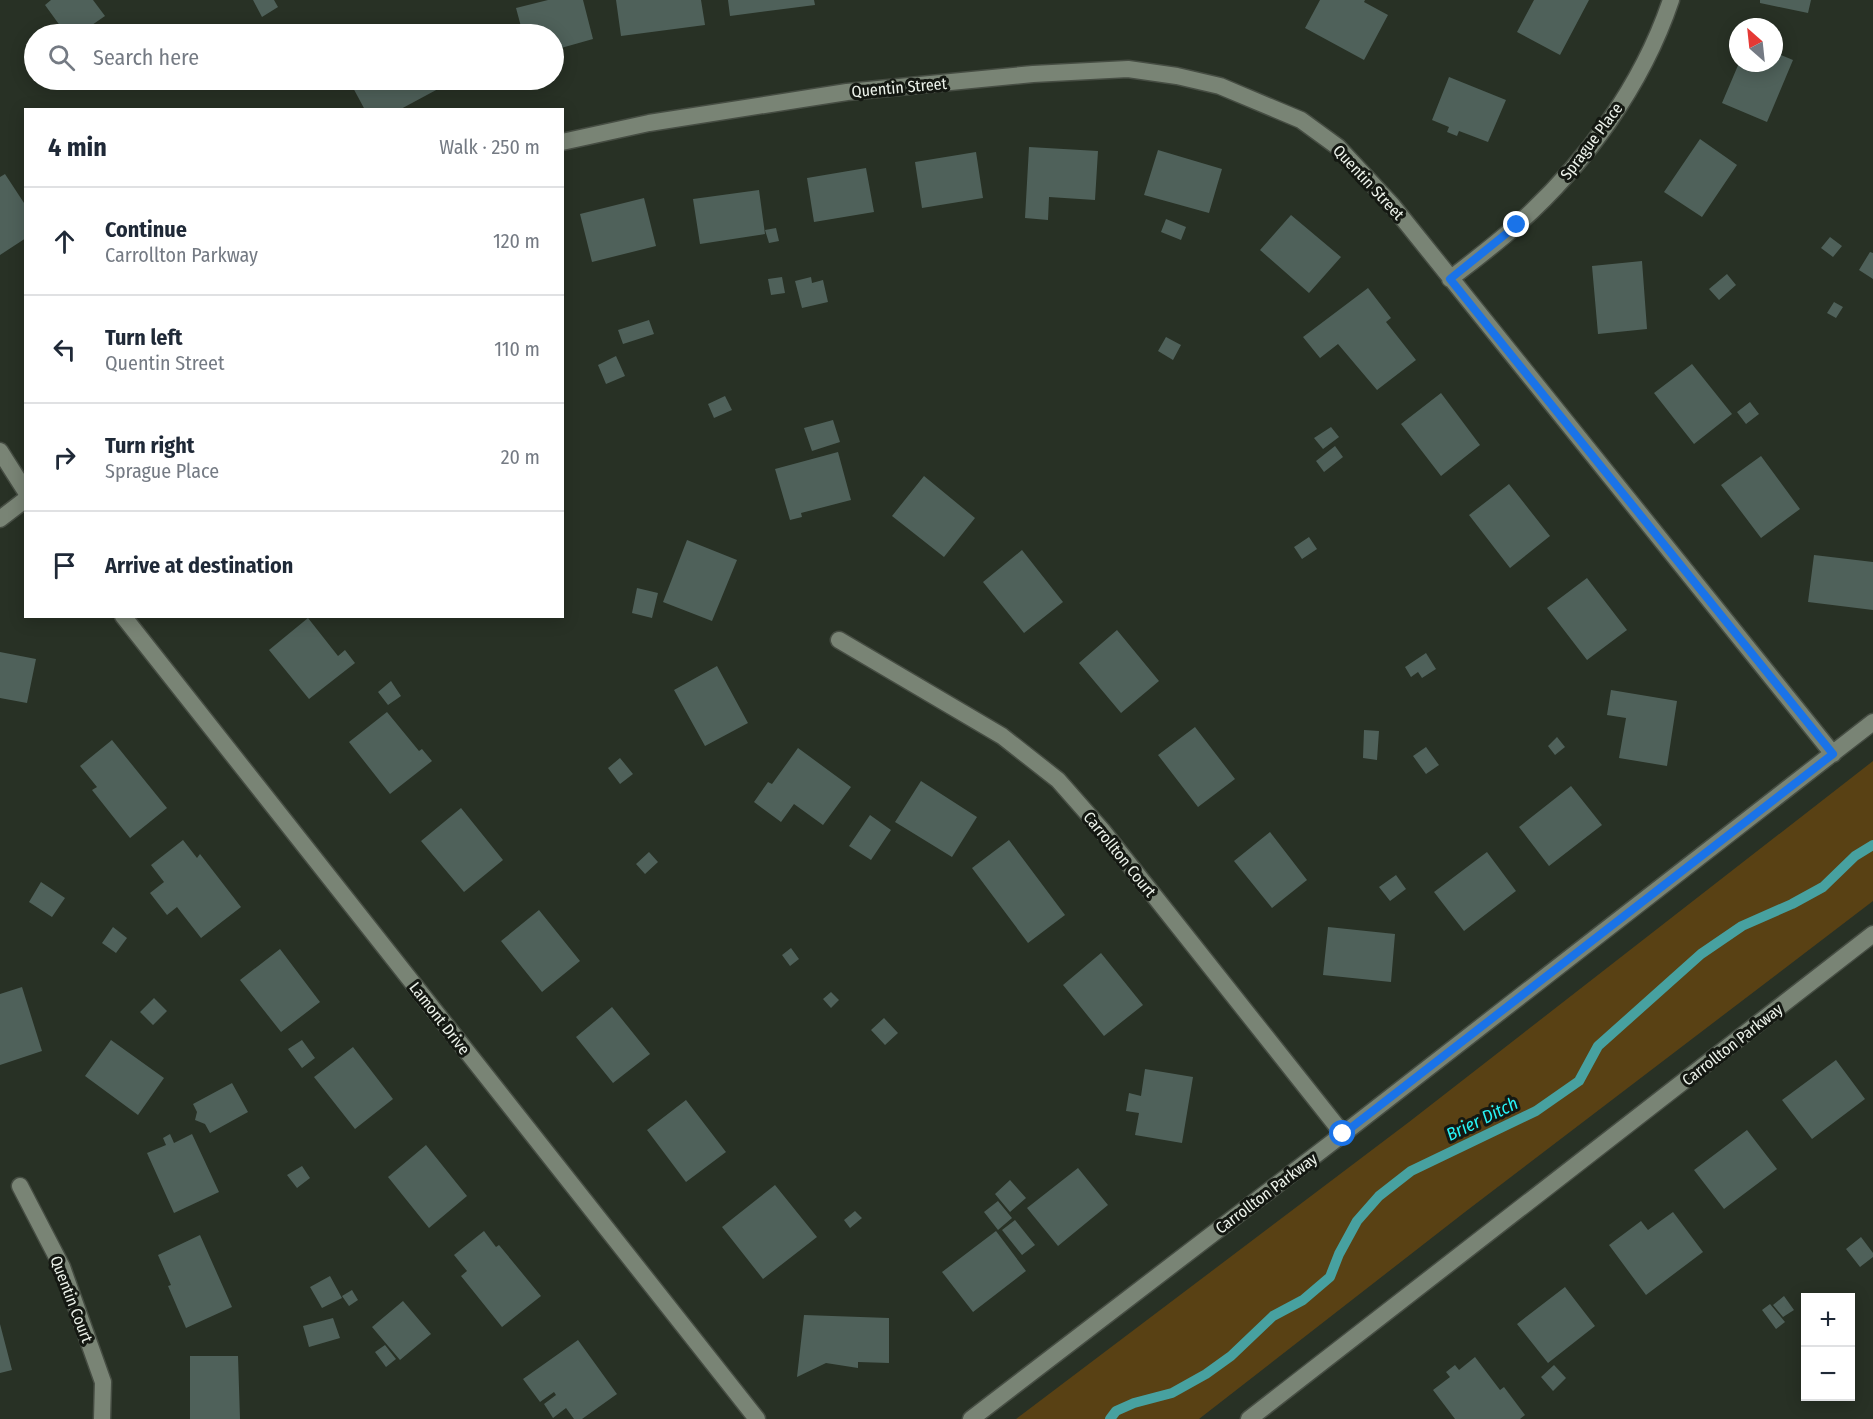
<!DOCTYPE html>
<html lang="en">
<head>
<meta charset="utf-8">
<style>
  body { margin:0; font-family:"Fira Sans Condensed",sans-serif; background:#f2f2f3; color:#1f2937 }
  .controls { position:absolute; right:18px; bottom:18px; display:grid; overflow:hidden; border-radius:0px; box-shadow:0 3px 15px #0003 }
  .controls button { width:54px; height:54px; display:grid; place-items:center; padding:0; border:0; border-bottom:2px solid #e0e1e3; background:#fff; color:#1f2937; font:30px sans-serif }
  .compass { position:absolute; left:1729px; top:18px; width:54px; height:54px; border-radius:50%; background:#fff; box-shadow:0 3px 15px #0003; rotate:333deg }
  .stop { position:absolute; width:18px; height:18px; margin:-14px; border:4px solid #1a73e8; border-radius:50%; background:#fff }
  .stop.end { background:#1a73e8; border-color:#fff; box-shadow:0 2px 6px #0008 }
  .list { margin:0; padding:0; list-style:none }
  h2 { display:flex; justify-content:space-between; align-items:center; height:78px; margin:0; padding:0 24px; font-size:26px }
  h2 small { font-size:20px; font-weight:400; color:#747a83 }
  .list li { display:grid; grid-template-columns:39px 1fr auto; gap:18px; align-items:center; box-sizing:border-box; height:108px; padding:0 24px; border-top:2px solid #e0e1e3 }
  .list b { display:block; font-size:22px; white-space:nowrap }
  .list p { margin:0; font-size:20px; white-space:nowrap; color:#747a83 }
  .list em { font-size:20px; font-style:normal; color:#747a83 }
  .icon { flex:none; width:33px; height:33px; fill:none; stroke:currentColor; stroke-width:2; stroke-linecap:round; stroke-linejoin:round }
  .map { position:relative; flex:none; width:1873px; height:1419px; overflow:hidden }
  .search { position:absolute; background:#fff; box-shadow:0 3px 15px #0003; left:24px; top:24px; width:540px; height:66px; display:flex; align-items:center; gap:15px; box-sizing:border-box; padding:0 21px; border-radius:33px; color:#747a83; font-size:22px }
  .panel { position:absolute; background:#fff; box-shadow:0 3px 15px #0003; left:24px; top:108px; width:540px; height:510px; border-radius:0px }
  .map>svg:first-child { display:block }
  .green { fill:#594114 }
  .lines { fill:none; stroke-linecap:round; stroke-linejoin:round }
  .stream { stroke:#47a1a0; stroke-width:10 }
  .building { fill:#4f615a }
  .minor-casing { stroke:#464d43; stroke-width:19 }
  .tertiary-casing { stroke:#464d43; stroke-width:19 }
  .minor { stroke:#798475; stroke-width:16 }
  .tertiary { stroke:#798475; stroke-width:16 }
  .route { stroke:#1a73e8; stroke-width:8 }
  .labels { text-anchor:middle; stroke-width:6; stroke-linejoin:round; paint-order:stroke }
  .street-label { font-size:16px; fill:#ecf2ea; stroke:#141812 }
  .water-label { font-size:18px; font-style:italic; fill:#28f3f6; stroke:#141812 }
</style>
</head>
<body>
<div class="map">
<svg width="1873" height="1419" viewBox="0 0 1873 1419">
  <rect width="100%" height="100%" fill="#283125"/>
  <path class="green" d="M 1873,761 L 1873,901 L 1465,1212 L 1199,1419 L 1016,1419 L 1409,1122 Z"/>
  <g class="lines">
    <path class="stream" d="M 1110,1419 L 1116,1411 L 1134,1403 L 1172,1393 L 1206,1374 L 1231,1356 L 1273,1316 L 1303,1300 L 1330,1277 L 1339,1254 L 1357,1221 L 1379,1196 L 1411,1171 L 1536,1111 L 1579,1081 L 1598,1046 L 1701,954 L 1742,926 L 1792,904 L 1823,887 L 1855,856 L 1873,845"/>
  </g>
  <path class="building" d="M 51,0 L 93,0 L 105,16 L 79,34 L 66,34 L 45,5 Z
    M 253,0 L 274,0 L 278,7 L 262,17 Z
    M 548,0 L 583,0 L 593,39 L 554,50 L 554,34 L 523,34 L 516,8 Z
    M 616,0 L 701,0 L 705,25 L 621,36 Z
    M 728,0 L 814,0 L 815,5 L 730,16 Z
    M 1320,0 L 1365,0 L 1364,2 L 1388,15 L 1364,60 L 1305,28 Z
    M 1534,0 L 1589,0 L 1560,55 L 1517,32 Z
    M 1760,0 L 1811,0 L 1808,13 L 1760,3 Z
    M 1774,52 L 1793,60 L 1767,122 L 1722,103 L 1739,63 L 1774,63 Z
    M 1449,77 L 1506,100 L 1488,142 L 1459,131 L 1457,136 L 1447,132 L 1449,127 L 1432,120 Z
    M 360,80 L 450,80 L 451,82 L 399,110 L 365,110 L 351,84 Z
    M 1700,139 L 1737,165 L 1702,217 L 1664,192 Z
    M 1029,147 L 1098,151 L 1095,200 L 1049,197 L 1048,220 L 1025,218 Z
    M 1158,150 L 1222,169 L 1209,213 L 1144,195 Z
    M 976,152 L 983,198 L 922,208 L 915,162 Z
    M 866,168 L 874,212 L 814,222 L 807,178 Z
    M 5,174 L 26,206 L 26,238 L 0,255 L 0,177 Z
    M 759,190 L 765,234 L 700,244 L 693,199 Z
    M 644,198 L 656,246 L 592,262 L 580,214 Z
    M 1291,215 L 1341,257 L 1309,293 L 1260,250 Z
    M 1166,219 L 1186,227 L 1181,240 L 1161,232 Z
    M 776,228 L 779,241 L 769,243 L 765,230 Z
    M 1830,237 L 1842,246 L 1833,257 L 1821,248 Z
    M 1870,252 L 1873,253 L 1873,279 L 1859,270 Z
    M 1642,261 L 1647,329 L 1598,334 L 1592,266 Z
    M 1727,274 L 1736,285 L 1719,300 L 1709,289 Z
    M 782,277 L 785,293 L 771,295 L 768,279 Z
    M 811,277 L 812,283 L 823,280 L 828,302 L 802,308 L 795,281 Z
    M 1368,288 L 1391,318 L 1386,322 L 1416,360 L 1377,390 L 1338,344 L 1320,358 L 1303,337 Z
    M 1834,302 L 1843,307 L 1836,318 L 1827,313 Z
    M 649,320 L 654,334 L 623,344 L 618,330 Z
    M 1166,337 L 1181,345 L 1173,360 L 1158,351 Z
    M 616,356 L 625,376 L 606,384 L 598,365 Z
    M 1692,364 L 1732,414 L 1694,444 L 1654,393 Z
    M 1441,393 L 1480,445 L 1441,476 L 1401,424 Z
    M 725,396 L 732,410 L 714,418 L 708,404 Z
    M 1750,402 L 1759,414 L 1746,424 L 1737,412 Z
    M 833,420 L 840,442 L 812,451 L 804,428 Z
    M 1331,427 L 1339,437 L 1323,449 L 1314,438 Z
    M 1335,446 L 1343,457 L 1324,472 L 1316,461 Z
    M 838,452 L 851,500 L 801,513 L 802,517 L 790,520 L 775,469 Z
    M 1761,456 L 1800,509 L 1761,538 L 1721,485 Z
    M 924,476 L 975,518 L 944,557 L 892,516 Z
    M 1509,484 L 1550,536 L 1510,568 L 1469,515 Z
    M 1309,537 L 1317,549 L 1302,559 L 1294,547 Z
    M 687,540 L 737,560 L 712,621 L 663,602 Z
    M 1022,550 L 1063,602 L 1024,633 L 983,582 Z
    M 1814,555 L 1873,562 L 1873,610 L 1808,602 Z
    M 1587,578 L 1627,630 L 1587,660 L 1547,608 Z
    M 637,588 L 658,593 L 652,618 L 632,613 Z
    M 308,618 L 338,656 L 345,650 L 355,663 L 309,699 L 269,650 Z
    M 1117,630 L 1159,681 L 1121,713 L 1079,663 Z
    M 0,652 L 36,659 L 27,703 L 0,698 Z
    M 1426,653 L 1436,669 L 1422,678 L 1418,672 L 1411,677 L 1405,667 Z
    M 717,666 L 748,723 L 705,746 L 674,690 Z
    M 391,681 L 401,696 L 388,705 L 378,692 Z
    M 1611,690 L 1677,701 L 1667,766 L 1619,758 L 1626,718 L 1607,715 Z
    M 387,712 L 419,751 L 422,749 L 432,761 L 390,794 L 349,742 Z
    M 1195,727 L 1235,779 L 1198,807 L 1158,755 Z
    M 1364,730 L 1379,731 L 1377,760 L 1363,758 Z
    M 1557,737 L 1565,747 L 1555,755 L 1548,746 Z
    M 112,740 L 167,808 L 130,838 L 92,790 L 97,787 L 80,766 Z
    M 1426,747 L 1439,765 L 1426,774 L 1413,756 Z
    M 798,748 L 851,787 L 823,825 L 794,804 L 781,822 L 754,802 L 768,782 L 772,784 Z
    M 620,758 L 633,774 L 620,784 L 608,768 Z
    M 921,781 L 977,817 L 952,857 L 895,822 Z
    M 1571,786 L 1602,825 L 1549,866 L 1519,827 Z
    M 461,808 L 503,860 L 464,892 L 421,841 Z
    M 870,815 L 891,830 L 871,860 L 849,846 Z
    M 1270,832 L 1307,880 L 1272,908 L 1234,861 Z
    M 183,840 L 197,858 L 200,854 L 241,907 L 201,938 L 177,907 L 167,915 L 150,893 L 164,882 L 151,865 Z
    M 1009,840 L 1065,915 L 1028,943 L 972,868 Z
    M 649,852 L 658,862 L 645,874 L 636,864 Z
    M 1487,852 L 1516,891 L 1464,931 L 1434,892 Z
    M 1396,875 L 1406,889 L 1390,901 L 1379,887 Z
    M 41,882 L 65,898 L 52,917 L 29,902 Z
    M 539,910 L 580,961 L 542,992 L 501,941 Z
    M 113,927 L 127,938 L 116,953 L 102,943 Z
    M 1328,927 L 1395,934 L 1391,982 L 1323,975 Z
    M 791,948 L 799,959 L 790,966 L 782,955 Z
    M 280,949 L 320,1002 L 281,1032 L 240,980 Z
    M 1101,953 L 1143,1005 L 1104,1036 L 1063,985 Z
    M 22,987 L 42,1051 L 0,1065 L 0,994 Z
    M 831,992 L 839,1000 L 831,1008 L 823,999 Z
    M 154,998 L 167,1011 L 153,1025 L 140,1012 Z
    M 612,1007 L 650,1054 L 613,1083 L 576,1037 Z
    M 884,1018 L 898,1033 L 885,1045 L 871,1030 Z
    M 111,1040 L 164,1078 L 138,1115 L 85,1076 Z
    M 302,1040 L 315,1058 L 302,1068 L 288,1049 Z
    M 353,1047 L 393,1099 L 355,1129 L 314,1077 Z
    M 1836,1060 L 1865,1099 L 1812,1139 L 1782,1100 Z
    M 1145,1069 L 1193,1077 L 1182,1143 L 1135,1135 L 1139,1113 L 1126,1111 L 1129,1093 L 1141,1096 Z
    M 232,1083 L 248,1112 L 210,1133 L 205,1124 L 195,1120 L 197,1112 L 193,1104 Z
    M 686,1100 L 726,1152 L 686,1182 L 647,1130 Z
    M 1747,1130 L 1777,1169 L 1724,1209 L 1694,1170 Z
    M 170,1134 L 174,1143 L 192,1134 L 219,1192 L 174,1213 L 147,1153 L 166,1145 L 163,1138 Z
    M 426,1145 L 467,1196 L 429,1228 L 388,1177 Z
    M 302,1166 L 310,1178 L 297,1188 L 287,1175 Z
    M 1078,1168 L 1108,1205 L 1058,1246 L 1027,1208 Z
    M 1010,1180 L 1026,1198 L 1010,1212 L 995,1194 Z
    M 775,1185 L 817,1237 L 763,1279 L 722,1227 Z
    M 998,1201 L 1012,1218 L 998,1230 L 984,1212 Z
    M 855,1211 L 862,1218 L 850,1228 L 844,1220 Z
    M 1673,1212 L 1703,1252 L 1646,1295 L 1609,1245 L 1641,1221 L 1648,1230 Z
    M 1015,1220 L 1035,1245 L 1022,1255 L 1002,1230 Z
    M 484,1231 L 496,1247 L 499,1245 L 541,1296 L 502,1327 L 461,1276 L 467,1271 L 454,1255 Z
    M 996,1231 L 1026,1271 L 973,1312 L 942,1272 Z
    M 200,1235 L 232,1307 L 186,1328 L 168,1286 L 171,1285 L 158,1255 Z
    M 1861,1237 L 1873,1253 L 1873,1257 L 1860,1267 L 1846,1249 Z
    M 330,1276 L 342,1298 L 322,1308 L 310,1287 Z
    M 1565,1287 L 1595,1326 L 1548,1363 L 1517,1324 Z
    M 352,1290 L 358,1300 L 349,1306 L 342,1296 Z
    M 1784,1296 L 1794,1310 L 1783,1317 L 1773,1305 Z
    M 403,1301 L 431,1334 L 400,1360 L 372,1327 Z
    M 1770,1304 L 1785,1322 L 1776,1329 L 1762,1310 Z
    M 804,1315 L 889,1318 L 889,1363 L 858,1362 L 858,1368 L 826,1363 L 797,1377 Z
    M 333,1318 L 340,1338 L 309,1347 L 303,1326 Z
    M 0,1324 L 12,1370 L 0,1373 Z
    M 578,1340 L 617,1394 L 582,1419 L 574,1419 L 566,1408 L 553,1418 L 544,1404 L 556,1395 L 554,1392 L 540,1402 L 523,1379 Z
    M 385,1345 L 396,1359 L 386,1367 L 375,1352 Z
    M 190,1356 L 238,1356 L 240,1419 L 190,1419 Z
    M 1475,1357 L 1500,1390 L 1504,1387 L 1525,1415 L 1520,1419 L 1455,1419 L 1433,1390 L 1450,1377 L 1446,1372 L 1455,1365 L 1459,1370 Z
    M 1554,1365 L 1566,1378 L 1553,1391 L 1541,1377 Z"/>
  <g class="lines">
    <defs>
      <path id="minor" d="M 562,142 L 649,123 L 847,92 L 1033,74 L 1128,69 L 1177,76 L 1220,86 L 1301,120 L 1338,147 L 1392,205 L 1833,754
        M 1450,279 C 1473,261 1496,244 1518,224 C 1585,164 1642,86 1671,0
        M 0,519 L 26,499
        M 839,640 L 1002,736 L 1058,780 L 1102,830 L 1343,1134
        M 20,1186 L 62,1267 L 103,1382 L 102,1419
        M 971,1419 L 1343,1134 L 1873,722
        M 1249,1419 L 1873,934"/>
      <path id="tertiary" d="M 0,451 L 26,492
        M 123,616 L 757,1419"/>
    </defs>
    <use href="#minor" class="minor-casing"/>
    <use href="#tertiary" class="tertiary-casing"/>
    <use href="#minor" class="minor"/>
    <use href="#tertiary" class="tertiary"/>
  </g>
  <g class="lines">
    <path class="route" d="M 1343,1134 L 1833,754 L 1450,279 L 1517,225"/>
  </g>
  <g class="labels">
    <g class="street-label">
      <text transform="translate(899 87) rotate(-5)" y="6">Quentin Street</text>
      <text transform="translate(1591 141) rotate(-53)" y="6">Sprague Place</text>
      <text transform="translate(1369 182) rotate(47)" y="6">Quentin Street</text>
      <text transform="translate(1120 854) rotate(51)" y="6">Carrollton Court</text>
      <text transform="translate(440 1018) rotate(52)" y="6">Lamont Drive</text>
      <text transform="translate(1732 1044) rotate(-38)" y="6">Carrollton Parkway</text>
      <text transform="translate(1266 1193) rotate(-37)" y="6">Carrollton Parkway</text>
      <text transform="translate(72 1299) rotate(69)" y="6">Quentin Court</text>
    </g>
    <g class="water-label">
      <text transform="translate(1482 1119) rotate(-26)" y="6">Brier Ditch</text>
    </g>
  </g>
</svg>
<div class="controls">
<button>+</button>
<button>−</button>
</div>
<svg class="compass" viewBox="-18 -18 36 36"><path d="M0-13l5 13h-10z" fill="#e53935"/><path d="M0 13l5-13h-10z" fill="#747a83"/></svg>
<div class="stop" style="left:1343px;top:1134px"></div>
<div class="stop end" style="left:1517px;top:225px"></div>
<div class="search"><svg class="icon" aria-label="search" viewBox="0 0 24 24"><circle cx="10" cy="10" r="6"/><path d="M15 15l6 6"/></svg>Search here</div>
<section class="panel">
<h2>4 min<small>Walk · 250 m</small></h2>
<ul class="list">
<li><svg class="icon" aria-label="ahead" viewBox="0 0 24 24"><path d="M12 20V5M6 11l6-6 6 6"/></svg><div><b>Continue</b><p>Carrollton Parkway</p></div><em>120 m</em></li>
<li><svg class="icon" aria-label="left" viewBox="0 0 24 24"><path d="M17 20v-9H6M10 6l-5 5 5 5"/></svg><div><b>Turn left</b><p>Quentin Street</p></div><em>110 m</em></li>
<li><svg class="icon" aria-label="right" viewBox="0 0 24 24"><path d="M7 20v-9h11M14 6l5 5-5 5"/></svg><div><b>Turn right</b><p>Sprague Place</p></div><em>20 m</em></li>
<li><svg class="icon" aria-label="arrive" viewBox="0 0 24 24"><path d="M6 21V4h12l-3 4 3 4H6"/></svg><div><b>Arrive at destination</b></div></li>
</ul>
</section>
</div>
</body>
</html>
